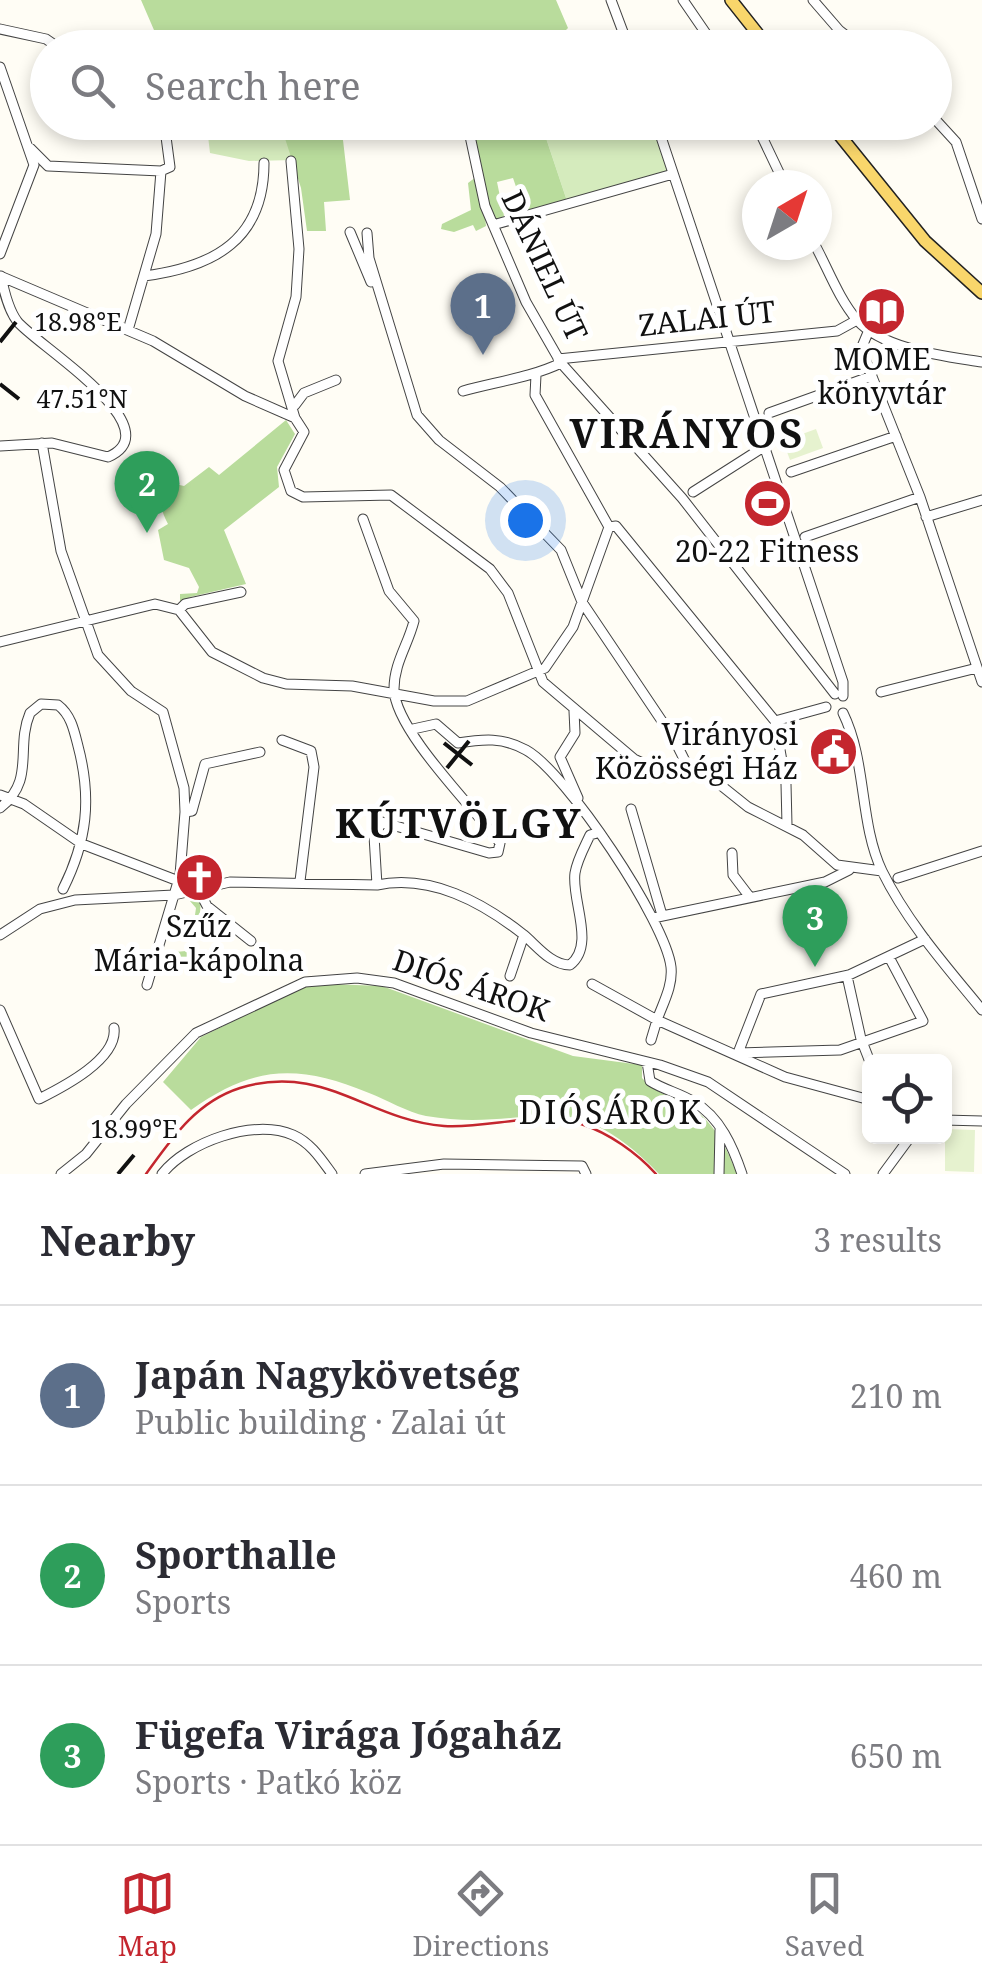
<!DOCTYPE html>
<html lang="en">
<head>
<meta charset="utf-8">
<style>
  body { margin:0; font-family:"Noto Serif",serif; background:#f7f7f7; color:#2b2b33 }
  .controls { position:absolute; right:30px; bottom:30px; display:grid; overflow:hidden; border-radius:15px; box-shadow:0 5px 15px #0003 }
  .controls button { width:90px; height:90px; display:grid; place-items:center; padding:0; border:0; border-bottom:2px solid #e1e1e2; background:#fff; color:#2b2b33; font:50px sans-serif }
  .compass { position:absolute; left:742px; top:170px; width:90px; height:90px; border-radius:50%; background:#fff; box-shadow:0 5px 15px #0003; rotate:39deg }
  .you { position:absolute; left:525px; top:520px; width:35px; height:35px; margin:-25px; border:8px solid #fff; border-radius:50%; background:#1a73e8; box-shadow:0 0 0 15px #1a73e833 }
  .badge { display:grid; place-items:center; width:65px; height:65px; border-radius:50%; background:#c4262e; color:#fff; font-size:32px; font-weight:700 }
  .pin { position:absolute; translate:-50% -82px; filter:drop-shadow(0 2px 5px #0008) }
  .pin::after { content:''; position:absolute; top:52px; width:35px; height:30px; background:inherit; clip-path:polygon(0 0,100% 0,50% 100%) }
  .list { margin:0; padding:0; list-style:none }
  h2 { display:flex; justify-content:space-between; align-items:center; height:130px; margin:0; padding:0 40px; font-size:42px }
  h2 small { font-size:32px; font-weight:400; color:#7c7c81 }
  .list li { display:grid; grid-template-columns:65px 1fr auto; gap:30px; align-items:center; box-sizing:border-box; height:180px; padding:0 40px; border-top:2px solid #e1e1e2 }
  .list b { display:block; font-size:38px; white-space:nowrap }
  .list p { margin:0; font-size:32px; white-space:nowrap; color:#7c7c81 }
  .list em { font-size:32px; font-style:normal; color:#7c7c81 }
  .icon { flex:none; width:55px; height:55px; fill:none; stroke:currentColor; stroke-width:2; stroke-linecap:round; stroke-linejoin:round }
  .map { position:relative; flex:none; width:982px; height:1174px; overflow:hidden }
  .search { position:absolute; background:#fff; box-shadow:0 5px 15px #0003; left:30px; right:30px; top:30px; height:110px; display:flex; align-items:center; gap:25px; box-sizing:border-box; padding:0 35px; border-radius:55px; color:#7c7c81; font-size:38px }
  .sheet { height:670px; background:#fff }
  nav { display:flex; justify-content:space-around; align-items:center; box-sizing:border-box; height:140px; border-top:2px solid #e1e1e2; background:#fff; font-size:28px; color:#7c7c81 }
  nav a { display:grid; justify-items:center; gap:5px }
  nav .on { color:#c4262e }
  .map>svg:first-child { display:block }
  .green { fill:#d5ebbd }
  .forest { fill:#b9dc9c }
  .pitch { fill:#e6f2cf }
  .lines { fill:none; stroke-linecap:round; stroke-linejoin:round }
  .minor-casing { stroke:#444; stroke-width:11 }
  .major-casing { stroke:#222; stroke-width:14 }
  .minor { stroke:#fff; stroke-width:9 }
  .major { stroke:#f9d66b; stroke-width:11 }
  .tram { stroke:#c4262e; stroke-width:2.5 }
  .ticks { fill:none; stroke:#111; stroke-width:4 }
  .labels { text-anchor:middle; stroke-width:10; stroke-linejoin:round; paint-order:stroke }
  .street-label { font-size:30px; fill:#111; stroke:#fff }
  .poi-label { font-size:30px; fill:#111; stroke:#fff }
  .neighbourhood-label { font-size:32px; letter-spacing:2.5px; fill:#111; stroke:#fff }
  .district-label { font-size:40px; font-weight:bold; letter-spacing:2.5px; fill:#111; stroke:#fff }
  .ticks-label { font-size:25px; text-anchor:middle; fill:#111; stroke:#fff; stroke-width:10; stroke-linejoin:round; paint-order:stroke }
</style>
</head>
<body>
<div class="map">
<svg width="982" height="1174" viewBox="0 0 982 1174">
  <rect width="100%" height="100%" fill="#fffdf5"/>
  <path class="green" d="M 191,123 L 280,123 L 294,160 L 249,161 L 210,153 L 208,136 L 193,136 Z
    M 541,123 L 652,123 L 668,171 L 567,201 Z"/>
  <path class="forest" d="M 141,0 L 556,0 L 568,28 L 564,32 L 569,47 L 556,47 L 551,38 L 521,42 L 521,47 L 439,47 L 433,35 L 423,33 L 380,48 L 180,47 L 178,37 L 157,37 Z
    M 280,123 L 341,123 L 350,200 L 324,202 L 326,231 L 307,231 L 301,188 Z
    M 470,123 L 541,123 L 567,201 L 525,213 L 513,178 L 497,182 L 504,216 L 495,221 L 485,216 L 486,226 L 476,231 L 473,225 L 454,232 L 441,229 L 442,224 L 471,210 L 468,183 L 480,174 Z
    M 286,420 L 295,434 L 277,467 L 279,487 L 224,530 L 246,584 L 190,597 L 180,604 L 180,594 L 197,593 L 199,587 L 189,568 L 164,560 L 158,530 L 168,524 C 158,504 159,501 175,484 L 184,486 L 209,467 L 219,475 Z
    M 194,895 L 201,899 L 200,913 L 191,928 L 196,952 L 188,965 L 163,957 L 165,953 L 186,951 L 189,943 L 173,930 L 174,924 L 181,925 L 195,915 L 196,908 L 190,901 Z
    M 328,984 L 382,986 L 573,1056 L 642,1065 L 642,1078 C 654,1092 667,1095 683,1103 C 712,1117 726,1146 737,1174 L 659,1174 C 567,1078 532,1134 426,1116 C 407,1112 387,1100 369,1093 C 298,1064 254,1065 191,1110 L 163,1082 L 201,1037 L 305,986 Z"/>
  <path class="pitch" d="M 816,429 L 823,448 L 790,460 L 783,441 Z
    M 945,1129 L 975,1130 L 974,1172 L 945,1171 Z"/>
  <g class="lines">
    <defs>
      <path id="minor" d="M 611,0 L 629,48
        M 683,0 L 716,48
        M 813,0 L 839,30 L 862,48
        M 0,29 L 46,39 L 59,48
        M 135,48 L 149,40 L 151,48
        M 0,67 L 34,165 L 0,254
        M 934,118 L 956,142 L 982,219
        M 467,122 L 485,206 L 526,302 L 561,363 L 682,498 L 835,694
        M 656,122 L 843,682 L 843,696
        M 755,122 L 785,185
        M 30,148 L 48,166 L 161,171 L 170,167 L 164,122
        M 291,161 L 299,249 L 296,297 L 278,361 L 295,418
        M 493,225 L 673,174
        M 350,232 L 371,282
        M 367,233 L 369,258 L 417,415 L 439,440 L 500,487 L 561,550 L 582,602 L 674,739 L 686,763
        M 815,245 C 828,269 839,299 857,320 C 884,350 945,356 982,362
        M 0,276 L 153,341 L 245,396 L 295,418 L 304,432 L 284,470 L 291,491 L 303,497 L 391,495 L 490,569 L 508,593 L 543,682 L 634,759 L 649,766 L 698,767 L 748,807 L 803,835 L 837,865 L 882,871
        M 144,276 C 215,267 264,239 264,163
        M 128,330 L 156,234 L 161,171
        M 869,330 L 861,349 L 920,497 L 982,682
        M 558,359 L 837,331 L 857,320
        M 463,391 C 496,382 532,377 561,363
        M 295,405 L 304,393 L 336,380
        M 769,413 L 872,376
        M 42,443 L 61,551 L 98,655 L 131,691 L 163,712 L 184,788 L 185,812 L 180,875 L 147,985
        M 0,446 L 52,443 L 108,457 C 175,428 32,342 17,321 C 8,309 4,291 1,276
        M 791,472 L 896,436
        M 693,492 L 762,448
        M 926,517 L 982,500
        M 363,519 L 389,591 L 414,621 C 408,645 394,663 394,689 C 395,731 475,809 500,843 L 498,852 L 489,853 L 382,822 L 374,836 L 377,885
        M 609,527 L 616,526 L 775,721
        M 805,537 L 920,497
        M 179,610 L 185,604 L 241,592
        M 0,642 L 155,604 L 179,610 L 212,652 L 263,678 L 286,684 L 352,686 L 434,701 L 467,701 L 545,668 L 573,627 L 609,527 L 535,395 L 536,375
        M 881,692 L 977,668
        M 574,711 L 575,733 L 560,757 L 578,798
        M 843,713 C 867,762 859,822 882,871 C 907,922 946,966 982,1010
        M 775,721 L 786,784 L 787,825
        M 775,721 L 826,707
        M 413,729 L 436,724 L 458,743 C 483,739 503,737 526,750 C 566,772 666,922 671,967 C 673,986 663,1003 657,1020 L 785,1077 L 870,1100
        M 282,740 L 311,751 L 314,767 L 300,881
        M 0,795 L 24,804 L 82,844 L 181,882
        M 0,808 C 36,780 15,748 30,713 L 41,704 L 58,705 C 71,715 74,730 78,746 C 92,799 87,841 63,889
        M 631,809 L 662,915
        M 185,812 L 192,811 L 205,764 L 260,752
        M 732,853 L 733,875 L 749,896
        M 898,878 L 982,851
        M 197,887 L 207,906 L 251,941
        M 653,918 L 825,882 L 849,870
        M 0,935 L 40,909 L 75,900 L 174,895 L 230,882 L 377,885 C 431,874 482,902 524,935 C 537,946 551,965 570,965 C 596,945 571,900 575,873 C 577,860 585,846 590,835 L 597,833
        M 889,957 L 923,1021 L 840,1050 L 738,1053 L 761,994 L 849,975 L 925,939
        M 510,976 L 524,935
        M 847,976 L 861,1039 L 870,1062
        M 592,984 L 657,1020 L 651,1040
        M 0,1010 L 39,1099 C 63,1087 118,1059 114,1028
        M 647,1062 L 650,1081 C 664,1090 680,1093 694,1102 C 720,1117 733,1147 742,1174
        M 944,1120 L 982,1121
        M 61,1174 L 86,1154 L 126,1104 L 196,1033 L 305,982 L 357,978 L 394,983 L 531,1033 L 660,1065 L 708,1082 L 845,1174
        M 162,1174 C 187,1142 254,1118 293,1135 C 311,1143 321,1159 332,1174
        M 365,1174 L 444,1164 L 582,1166 L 586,1174
        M 719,1174 L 720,1130
        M 883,1174 L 911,1136"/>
      <path id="major" d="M 731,0 L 769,48
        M 829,122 L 925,241 L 982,293"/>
    </defs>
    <use href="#minor" class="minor-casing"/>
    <use href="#major" class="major-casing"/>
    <use href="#minor" class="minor"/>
    <use href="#major" class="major"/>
    <path class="tram" d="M 146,1174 C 172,1138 196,1102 240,1088 C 323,1062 367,1120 444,1126 C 489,1129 537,1110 581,1124 C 609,1133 637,1153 656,1174"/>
  </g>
  <path class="ticks" d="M 0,342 L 16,322M 0,384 L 19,399M 444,743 L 472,765M 447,768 L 469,741M 118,1174 L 134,1155"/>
  <defs>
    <symbol id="library-disc" viewBox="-11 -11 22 22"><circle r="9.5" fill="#c4262e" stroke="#fff"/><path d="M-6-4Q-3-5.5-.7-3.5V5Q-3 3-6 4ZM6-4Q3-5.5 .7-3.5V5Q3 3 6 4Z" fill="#fff"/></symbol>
    <symbol id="stadium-disc" viewBox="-11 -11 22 22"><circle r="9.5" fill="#c4262e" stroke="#fff"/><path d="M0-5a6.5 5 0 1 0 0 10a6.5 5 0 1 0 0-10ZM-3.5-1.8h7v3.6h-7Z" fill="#fff"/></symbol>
    <symbol id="civic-disc" viewBox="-11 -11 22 22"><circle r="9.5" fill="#c4262e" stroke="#fff"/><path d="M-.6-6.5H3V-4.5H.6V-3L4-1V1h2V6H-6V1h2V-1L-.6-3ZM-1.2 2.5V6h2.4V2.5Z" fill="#fff"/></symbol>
    <symbol id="church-disc" viewBox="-11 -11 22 22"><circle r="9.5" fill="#c4262e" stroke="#fff"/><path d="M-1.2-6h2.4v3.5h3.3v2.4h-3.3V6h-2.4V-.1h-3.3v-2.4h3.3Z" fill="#fff"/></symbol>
  </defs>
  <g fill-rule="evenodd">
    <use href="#library-disc" x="854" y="284" width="55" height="55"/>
    <use href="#stadium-disc" x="740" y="476" width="55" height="55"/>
    <use href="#civic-disc" x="806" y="724" width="55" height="55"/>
    <use href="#church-disc" x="172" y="850" width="55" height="55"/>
  </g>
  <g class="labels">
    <g class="street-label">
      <text transform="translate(544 266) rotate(65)" y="10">DÁNIEL ÚT</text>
      <text transform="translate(707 319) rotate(-6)" y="10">ZALAI ÚT</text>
      <text transform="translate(471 986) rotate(19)" y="10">DIÓS ÁROK</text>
    </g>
    <g class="poi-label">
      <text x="882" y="370">MOME<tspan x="882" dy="34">könyvtár</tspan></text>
      <text x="767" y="562">20-22 Fitness</text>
      <text x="798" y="745" text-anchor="end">Virányosi<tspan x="798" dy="34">Közösségi Ház</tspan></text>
      <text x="199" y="937">Szűz<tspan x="199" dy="34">Mária-kápolna</tspan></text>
    </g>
    <g class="neighbourhood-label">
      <text x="611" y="1124">DIÓSÁROK</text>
    </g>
    <g class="district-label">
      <text x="687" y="448">VIRÁNYOS</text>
      <text x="459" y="838">KÚTVÖLGY</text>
    </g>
  </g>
  <g class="ticks-label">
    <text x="78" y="331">18.98°E</text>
    <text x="82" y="408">47.51°N</text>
    <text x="134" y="1138">18.99°E</text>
  </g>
</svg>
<div class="controls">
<button><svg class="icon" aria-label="locate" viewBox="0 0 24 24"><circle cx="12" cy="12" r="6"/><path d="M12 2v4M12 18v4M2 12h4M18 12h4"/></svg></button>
</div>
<svg class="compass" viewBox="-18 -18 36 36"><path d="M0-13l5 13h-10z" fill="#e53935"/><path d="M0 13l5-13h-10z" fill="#7c7c81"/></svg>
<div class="you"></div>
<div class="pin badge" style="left:483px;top:355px;background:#5c6f8a">1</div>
<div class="pin badge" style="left:147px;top:533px;background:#2e9e5b">2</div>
<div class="pin badge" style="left:815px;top:967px;background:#2e9e5b">3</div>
<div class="search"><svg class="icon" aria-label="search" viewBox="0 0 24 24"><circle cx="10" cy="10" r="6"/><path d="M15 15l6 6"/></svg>Search here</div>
</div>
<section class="sheet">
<h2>Nearby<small>3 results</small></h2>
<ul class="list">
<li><span class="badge" style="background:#5c6f8a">1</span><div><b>Japán Nagykövetség</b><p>Public building · Zalai út</p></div><em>210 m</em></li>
<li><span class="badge" style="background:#2e9e5b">2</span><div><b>Sporthalle</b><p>Sports</p></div><em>460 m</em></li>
<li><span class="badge" style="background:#2e9e5b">3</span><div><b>Fügefa Virága Jógaház</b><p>Sports · Patkó köz</p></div><em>650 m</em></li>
</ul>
</section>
<nav>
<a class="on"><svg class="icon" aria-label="map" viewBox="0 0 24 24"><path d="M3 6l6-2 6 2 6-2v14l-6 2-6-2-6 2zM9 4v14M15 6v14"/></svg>Map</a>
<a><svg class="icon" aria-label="directions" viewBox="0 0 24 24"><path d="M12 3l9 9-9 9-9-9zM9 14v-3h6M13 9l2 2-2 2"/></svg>Directions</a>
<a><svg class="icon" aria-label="saved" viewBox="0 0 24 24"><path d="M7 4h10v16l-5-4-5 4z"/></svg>Saved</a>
</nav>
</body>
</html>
